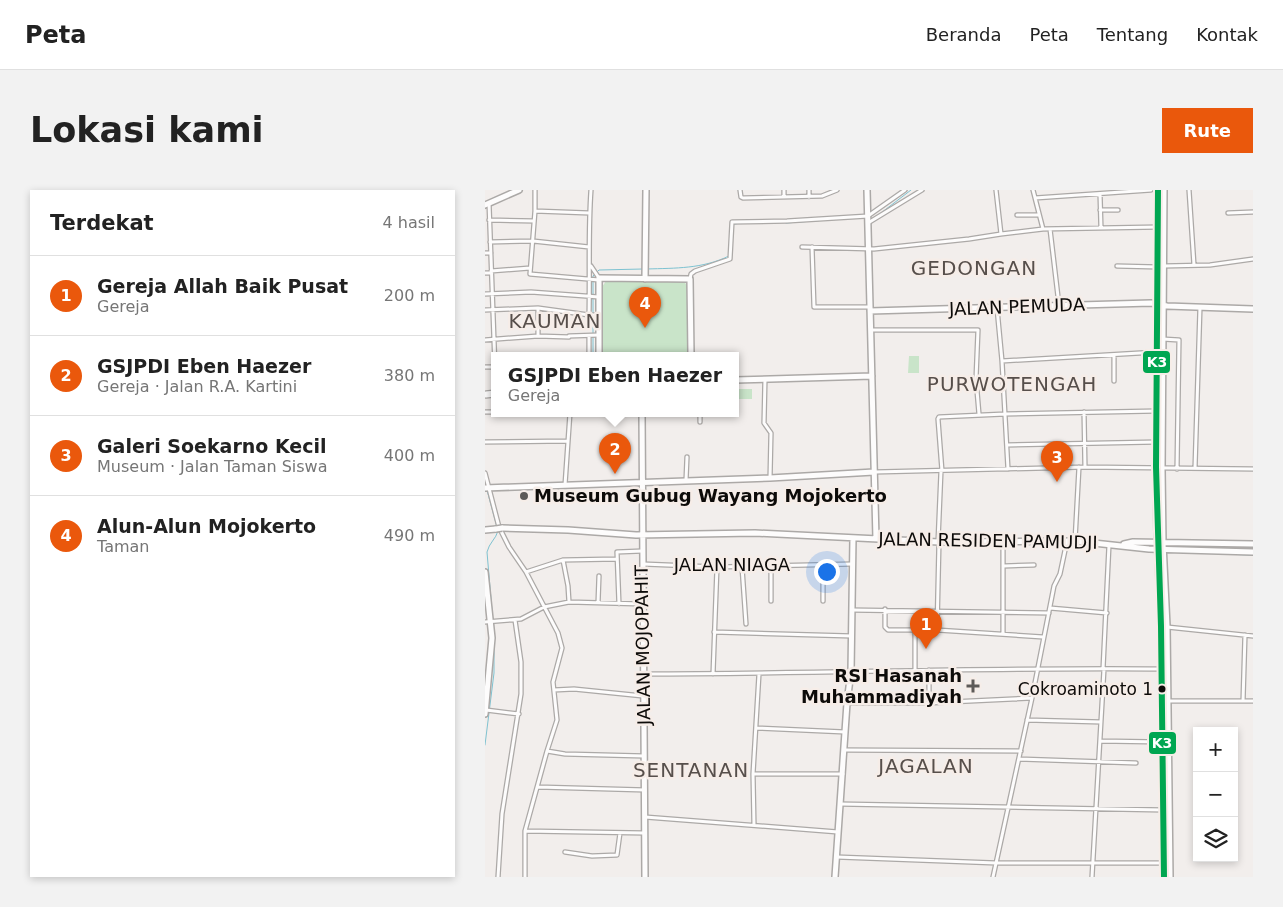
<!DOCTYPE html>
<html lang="id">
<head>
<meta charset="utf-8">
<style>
  body { margin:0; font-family:"DejaVu Sans",sans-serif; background:#f2f2f2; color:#222 }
  .controls { position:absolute; right:15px; bottom:15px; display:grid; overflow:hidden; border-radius:0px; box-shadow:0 2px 8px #0003 }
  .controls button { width:45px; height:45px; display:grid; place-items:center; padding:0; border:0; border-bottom:1px solid #e0e0e0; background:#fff; color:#222; font:25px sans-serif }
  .you { position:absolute; left:341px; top:381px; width:18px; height:18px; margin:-12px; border:4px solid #fff; border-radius:50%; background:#1a73e8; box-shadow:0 0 0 8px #1a73e833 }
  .badge { display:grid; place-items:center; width:32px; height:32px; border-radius:50%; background:#ea580c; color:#fff; font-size:16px; font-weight:700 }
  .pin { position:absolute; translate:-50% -41px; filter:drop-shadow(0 1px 2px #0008) }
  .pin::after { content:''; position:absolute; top:26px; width:18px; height:15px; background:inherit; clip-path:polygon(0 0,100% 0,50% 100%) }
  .popup { position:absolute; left:6px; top:162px; width:248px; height:65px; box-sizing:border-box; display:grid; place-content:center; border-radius:0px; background:#fff; filter:drop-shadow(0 1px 4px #0005); font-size:16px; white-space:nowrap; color:#767676 }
  .popup b { font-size:19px; color:#222 }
  .popup::after { content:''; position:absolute; left:50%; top:100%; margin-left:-10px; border:10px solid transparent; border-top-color:#fff }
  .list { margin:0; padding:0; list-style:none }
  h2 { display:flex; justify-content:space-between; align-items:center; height:65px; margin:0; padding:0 20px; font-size:21px }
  h2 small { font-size:16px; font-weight:400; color:#767676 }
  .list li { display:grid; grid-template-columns:32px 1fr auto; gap:15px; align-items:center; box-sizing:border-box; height:80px; padding:0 20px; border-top:1px solid #e0e0e0 }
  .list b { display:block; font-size:19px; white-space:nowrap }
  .list p { margin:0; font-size:16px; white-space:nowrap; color:#767676 }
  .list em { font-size:16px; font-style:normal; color:#767676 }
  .icon { flex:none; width:28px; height:28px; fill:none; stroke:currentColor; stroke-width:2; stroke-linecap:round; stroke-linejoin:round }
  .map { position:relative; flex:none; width:768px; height:687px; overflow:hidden; border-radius:0px }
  header { display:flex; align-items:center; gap:30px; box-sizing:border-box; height:70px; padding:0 25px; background:#fff; border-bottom:1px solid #e0e0e0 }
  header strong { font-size:24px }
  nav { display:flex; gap:28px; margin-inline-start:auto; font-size:18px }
  .intro { display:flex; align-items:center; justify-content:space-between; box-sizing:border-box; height:120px; padding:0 30px }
  h1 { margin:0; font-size:35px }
  .button { padding:12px 22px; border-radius:0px; background:#ea580c; color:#fff; font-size:18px; font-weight:700 }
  main { display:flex; gap:30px; padding:0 30px }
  aside { flex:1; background:#fff; border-radius:0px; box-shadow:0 2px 8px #0003 }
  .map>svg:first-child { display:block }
  .green { fill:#c9e4c9 }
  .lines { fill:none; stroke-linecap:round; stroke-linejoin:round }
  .stream { stroke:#7ec2d1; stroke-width:1 }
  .street-casing { stroke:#aca9a7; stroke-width:5.5 }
  .secondary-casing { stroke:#aca9a7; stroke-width:8 }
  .street { stroke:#fdfcfc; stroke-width:3 }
  .secondary { stroke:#fdfcfc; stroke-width:5 }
  .secondary-bridge-casing { stroke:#aca9a7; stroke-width:8; stroke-linecap:butt }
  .secondary-bridge { stroke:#fdfcfc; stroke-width:5 }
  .bus-1-casing { stroke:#f6ede8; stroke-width:10 }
  .bus-1 { stroke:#00a651; stroke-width:6 }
  .poi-dot { fill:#5d5a58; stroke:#f6ede8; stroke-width:2 }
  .bus-dot { fill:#0d0b09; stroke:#f6ede8; stroke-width:2 }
  .labels { text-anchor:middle; stroke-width:5; stroke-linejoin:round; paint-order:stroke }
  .bus-label { font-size:17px; fill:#0d0b09; stroke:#f6ede8; text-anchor:end }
  .street-label { font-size:18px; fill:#0d0b09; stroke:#f6ede8 }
  .poi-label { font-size:18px; font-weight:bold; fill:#0d0b09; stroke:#f6ede8; text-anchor:start }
  .quarter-label { font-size:20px; letter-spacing:1px; fill:#574f4b; stroke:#f6ede8 }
  .line-badge { stroke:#f6ede8; stroke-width:2 }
  .badge-label { font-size:14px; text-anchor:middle; font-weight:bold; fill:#fff }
</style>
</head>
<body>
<header>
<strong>Peta</strong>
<nav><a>Beranda</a><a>Peta</a><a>Tentang</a><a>Kontak</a></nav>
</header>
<div class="intro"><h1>Lokasi kami</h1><a class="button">Rute</a></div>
<main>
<aside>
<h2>Terdekat<small>4 hasil</small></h2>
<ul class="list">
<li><span class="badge">1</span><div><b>Gereja Allah Baik Pusat</b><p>Gereja</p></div><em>200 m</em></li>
<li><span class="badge">2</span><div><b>GSJPDI Eben Haezer</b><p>Gereja · Jalan R.A. Kartini</p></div><em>380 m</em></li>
<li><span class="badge">3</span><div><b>Galeri Soekarno Kecil</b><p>Museum · Jalan Taman Siswa</p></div><em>400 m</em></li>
<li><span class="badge">4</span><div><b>Alun-Alun Mojokerto</b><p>Taman</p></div><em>490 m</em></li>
</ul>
</aside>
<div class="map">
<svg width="768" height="687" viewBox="0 0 768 687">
  <rect width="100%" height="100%" fill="#f2eeec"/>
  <path class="green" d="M 121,91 L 199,91 L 202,96 L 203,165 L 117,165 L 117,97 Z
    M 424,166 L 434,166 L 434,183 L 423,183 Z
    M 250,199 L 267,199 L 267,209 L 250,209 Z"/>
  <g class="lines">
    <path class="stream" d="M 396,23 L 426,0
      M 301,33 L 355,29
      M 249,34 L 257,33
      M 162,79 C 191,78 217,79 244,66
      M 108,105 L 108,86 L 114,80 L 158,79
      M 108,165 L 108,109
      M 2,300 L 12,337
      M 736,364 L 768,365
      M 9,445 L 2,362 C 4,353 11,349 13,341
      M 0,555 L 9,483 L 9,449"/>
    <defs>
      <path id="street" d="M 50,0 L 50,21 L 45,84 L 114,90
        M 255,0 L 256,7 L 258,8 L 337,6 L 352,0
        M 299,0 L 299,7
        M 324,0 L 324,7
        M 511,0 L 516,44
        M 548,0 L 558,39
        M 704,0 L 709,75
        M 615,4 L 616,38
        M 550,8 L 666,0
        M 4,13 L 10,177
        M 615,20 L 633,20
        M 50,21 L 104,23
        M 743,23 L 768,22
        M 532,25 L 554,25
        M 4,30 L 49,31
        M 383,33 L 437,0
        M 565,39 L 574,115
        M 5,52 L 48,51 L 104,57
        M 317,57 L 389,59 L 484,49 L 516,44 L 558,39 L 673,37
        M 327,57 L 329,117 L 385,117
        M 0,63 L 6,63
        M 106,76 L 114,88
        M 632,76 L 673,77
        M 679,76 L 725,75 L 768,69
        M 6,81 L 45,78
        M 0,83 L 6,83
        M 205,89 L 206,84 L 210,81 L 245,69 L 247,32 L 302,31 L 383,26 L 420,0
        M 0,104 L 46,102 L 114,107
        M 512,118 L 517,171 L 523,279
        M 0,120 L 53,118 L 104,125 L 114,125
        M 104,125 C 105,83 103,42 106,0
        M 386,140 L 493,140 L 491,189 L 494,224
        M 53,146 L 53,118
        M 104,146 L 104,165
        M 677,149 L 694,150 L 692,279
        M 0,150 L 53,146 L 84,147 L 84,146 L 114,145
        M 629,165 L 629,191
        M 517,171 L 672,162
        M 0,177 L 9,177
        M 280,189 L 279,233 L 286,243 L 285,288
        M 1,206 L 1,203 L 10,202
        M 1,206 L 10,205
        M 0,222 L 10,222
        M 599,222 L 600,277
        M 75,223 L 85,223
        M 215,223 L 215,232
        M 0,252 L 83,251
        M 522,255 L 671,252
        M 710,278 L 715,117
        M 457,281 L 453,229 L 454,227 L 520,224 L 671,221
        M 390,282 L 600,277 L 768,279
        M 0,283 L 14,337 L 24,357 L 41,382 L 73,443 L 77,458 L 68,492 L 72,530 L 62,561 L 40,641 L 40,687
        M 201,290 L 202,267
        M 80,295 L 85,223
        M 590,351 L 594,277
        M 453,352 L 456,281
        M 78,370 L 83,396 L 84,412
        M 158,374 L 232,377 L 367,374
        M 286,376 L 286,411
        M 519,376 L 549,375
        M 257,377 L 261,434
        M 41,382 L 78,370 L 132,369
        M 338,411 L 338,374
        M 113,413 L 114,386
        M 134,414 L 132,362 L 157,361
        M 565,418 L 622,423
        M 400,419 L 400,437 L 403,440 L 452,440 L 558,447
        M 367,420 L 564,423
        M 0,432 L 36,429 L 59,417 L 84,412 L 158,414
        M 682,437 L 768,446
        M 452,440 L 454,352
        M 229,442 L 367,446
        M 518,444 L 518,352
        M 618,479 L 624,355
        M 430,480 L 430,441
        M 444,480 L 444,513
        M 159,484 C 332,484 505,477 678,479
        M 228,484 L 232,377
        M 69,500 L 89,499 L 158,506
        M 683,511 L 768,511
        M 758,511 L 760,445
        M 363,513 L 444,513 L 547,508
        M 1,520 L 34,524
        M 542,530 L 616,532
        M 271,538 L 360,542
        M 615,551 L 677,552
        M 360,560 L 536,561
        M 62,561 L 80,564 L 159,566
        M 534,569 L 651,573
        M 268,584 L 358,584
        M 53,597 L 160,600
        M 355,614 L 678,620
        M 160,627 L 353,642
        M 269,635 L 268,584 L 274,484
        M 40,641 L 159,643
        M 80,662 L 107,666 L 132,665 L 135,643
        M 352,667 L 511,673 L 678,673
        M 13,687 L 17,624 L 36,504 L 36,472 L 30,430
        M 508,687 L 547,508 L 569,396 L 575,384 L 582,351
        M 607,687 L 619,479"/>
      <path id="secondary" d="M 382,0 L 391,349
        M 673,0 L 671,277 L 672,342 L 676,436 L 679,687
        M 679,0 L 677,279 L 678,353 L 682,436 L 685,687
        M 0,15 L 34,0
        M 160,89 L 161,0
        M 385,121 L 666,113 L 682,116 L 768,119
        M 114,165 L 114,88 L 205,89 L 206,165
        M 250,190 L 387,186
        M 157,223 L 160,687
        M 0,298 L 285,288 L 389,282
        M 17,338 L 83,340 L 151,345 L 270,343 L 454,352 L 590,351 L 664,359 L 768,362
        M 0,340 L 11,339
        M 639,354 L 648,352 L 768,354
        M 0,382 L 7,448 L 0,524
        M 350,687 L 362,513 L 366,481 L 368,348"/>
    </defs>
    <use href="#street" class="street-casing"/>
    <use href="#secondary" class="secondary-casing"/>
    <use href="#street" class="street"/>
    <use href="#secondary" class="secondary"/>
    <defs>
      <path id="secondary-bridge" d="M 11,339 L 17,338"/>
    </defs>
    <use href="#secondary-bridge" class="secondary-bridge-casing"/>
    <use href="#secondary-bridge" class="secondary-bridge"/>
    <defs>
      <path id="bus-1" d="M 673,0 L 671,277 L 676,436 L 679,687"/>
    </defs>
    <use href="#bus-1" class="bus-1-casing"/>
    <use href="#bus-1" class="bus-1"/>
  </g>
  <g class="poi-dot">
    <circle cx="39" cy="306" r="5"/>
    <path d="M485.5 488.5h5v5h5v5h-5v5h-5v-5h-5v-5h5z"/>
  </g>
  <circle class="bus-dot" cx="677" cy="499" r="4.5"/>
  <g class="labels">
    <g class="bus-label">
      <text x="668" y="505">Cokroaminoto 1</text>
    </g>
    <g class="street-label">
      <text transform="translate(532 117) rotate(-2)" y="6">JALAN PEMUDA</text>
      <text transform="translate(503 351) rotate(1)" y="6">JALAN RESIDEN PAMUDJI</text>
      <text x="247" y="381">JALAN NIAGA</text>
      <text transform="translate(158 455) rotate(-91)" y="6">JALAN MOJOPAHIT</text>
    </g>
    <g class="poi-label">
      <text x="49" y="312">Museum Gubug Wayang Mojokerto</text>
      <text x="477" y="492" text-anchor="end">RSI Hasanah<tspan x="477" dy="21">Muhammadiyah</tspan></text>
    </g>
    <g class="quarter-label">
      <text x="489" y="85">GEDONGAN</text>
      <text x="70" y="138">KAUMAN</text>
      <text x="527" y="201">PURWOTENGAH</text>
      <text x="441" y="583">JAGALAN</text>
      <text x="206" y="587">SENTANAN</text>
    </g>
  </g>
  <g class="line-badge">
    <rect x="657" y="160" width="29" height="24" rx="5" fill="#00a651"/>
    <rect x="663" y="541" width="29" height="24" rx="5" fill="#00a651"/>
  </g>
  <g class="badge-label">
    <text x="672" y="177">K3</text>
    <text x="677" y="558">K3</text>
  </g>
</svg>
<div class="controls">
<button>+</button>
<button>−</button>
<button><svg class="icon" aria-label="layers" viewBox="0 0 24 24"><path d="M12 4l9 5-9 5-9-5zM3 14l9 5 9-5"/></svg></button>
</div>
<div class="you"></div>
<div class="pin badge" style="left:441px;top:459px">1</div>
<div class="pin badge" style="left:130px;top:284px">2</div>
<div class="popup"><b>GSJPDI Eben Haezer</b>Gereja</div>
<div class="pin badge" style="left:572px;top:292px">3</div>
<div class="pin badge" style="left:160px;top:138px">4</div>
</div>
</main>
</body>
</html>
